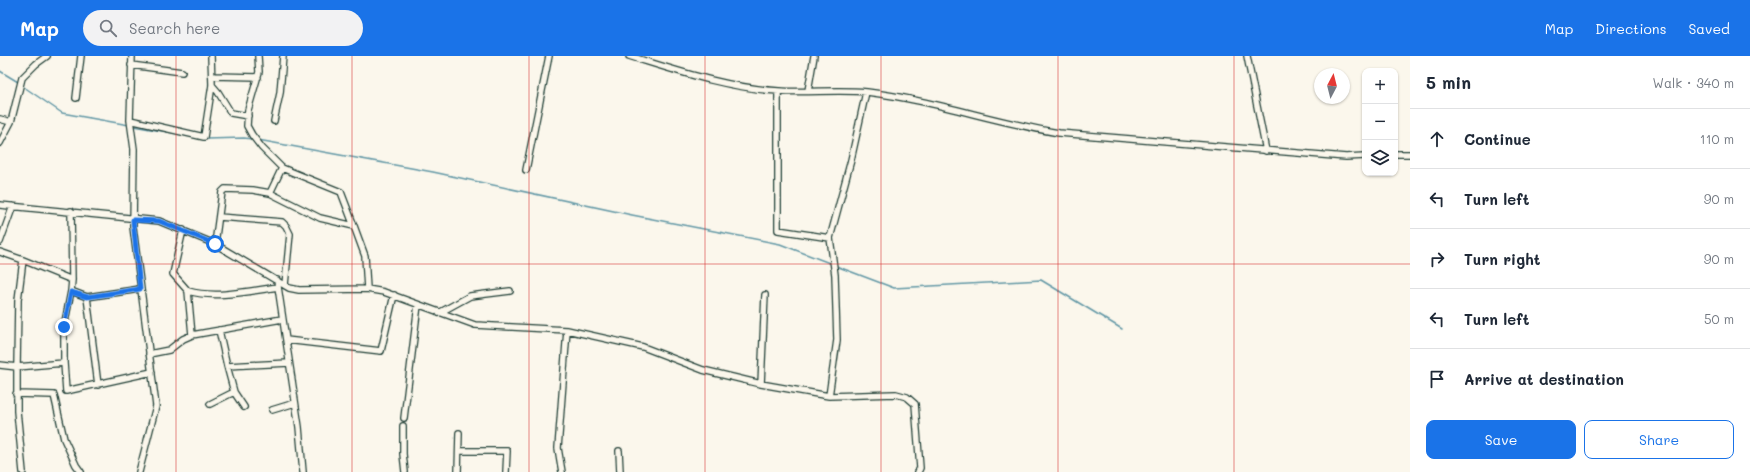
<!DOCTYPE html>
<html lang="en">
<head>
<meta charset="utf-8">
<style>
  body { margin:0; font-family:Mali,sans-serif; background:#f2f2f3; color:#1f2937 }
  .controls { position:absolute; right:12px; top:12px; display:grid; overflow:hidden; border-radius:8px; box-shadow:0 1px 3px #0004 }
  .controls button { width:36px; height:36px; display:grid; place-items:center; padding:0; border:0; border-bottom:1px solid #e0e1e3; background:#fff; color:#1f2937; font:20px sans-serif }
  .compass { position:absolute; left:1314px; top:12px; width:36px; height:36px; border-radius:50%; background:#fff; box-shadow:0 1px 3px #0004; rotate:7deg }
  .stop { position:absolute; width:12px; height:12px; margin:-9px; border:3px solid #1a73e8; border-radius:50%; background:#fff }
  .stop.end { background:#1a73e8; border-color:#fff; box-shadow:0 1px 4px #0008 }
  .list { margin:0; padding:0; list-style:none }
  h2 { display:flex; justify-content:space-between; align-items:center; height:52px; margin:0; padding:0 16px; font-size:17px }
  h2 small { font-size:13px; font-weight:400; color:#747a83 }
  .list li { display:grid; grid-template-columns:26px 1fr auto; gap:12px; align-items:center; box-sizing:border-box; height:60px; padding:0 16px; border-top:1px solid #e0e1e3 }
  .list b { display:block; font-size:15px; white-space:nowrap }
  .list em { font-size:13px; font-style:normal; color:#747a83 }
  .actions { display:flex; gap:8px; padding:12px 16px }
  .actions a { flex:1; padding:9px 0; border:1px solid #1a73e8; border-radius:8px; text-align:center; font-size:14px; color:#1a73e8 }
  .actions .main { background:#1a73e8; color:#fff }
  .icon { flex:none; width:22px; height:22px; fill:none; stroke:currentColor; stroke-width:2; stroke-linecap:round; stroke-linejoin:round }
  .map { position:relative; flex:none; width:1410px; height:416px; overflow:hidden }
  header { display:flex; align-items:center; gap:24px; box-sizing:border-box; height:56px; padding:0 20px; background:#1a73e8; color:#fff }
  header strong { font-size:19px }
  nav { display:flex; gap:22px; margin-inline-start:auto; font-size:14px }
  .search { width:280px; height:36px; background:#f2f2f3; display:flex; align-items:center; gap:10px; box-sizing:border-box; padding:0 14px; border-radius:22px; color:#747a83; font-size:15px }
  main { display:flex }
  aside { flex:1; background:#fff }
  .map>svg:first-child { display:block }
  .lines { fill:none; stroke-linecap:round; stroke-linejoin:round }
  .stream { stroke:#6398a6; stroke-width:1.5 }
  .street-casing { stroke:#1f3d34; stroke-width:8 }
  .street { stroke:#fbf7ec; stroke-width:5.5 }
  .route { stroke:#1a73e8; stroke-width:5 }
  .grid { fill:none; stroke:#d62828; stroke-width:1; stroke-opacity:0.55 }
</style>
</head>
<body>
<header>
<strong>Map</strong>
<div class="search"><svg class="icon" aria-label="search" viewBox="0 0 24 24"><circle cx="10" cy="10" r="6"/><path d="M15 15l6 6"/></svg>Search here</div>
<nav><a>Map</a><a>Directions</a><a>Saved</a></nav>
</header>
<main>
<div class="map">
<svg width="1410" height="416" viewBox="0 0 1410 416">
  <rect width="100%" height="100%" fill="#fbf7ec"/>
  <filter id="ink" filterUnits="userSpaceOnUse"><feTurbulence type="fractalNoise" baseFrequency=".025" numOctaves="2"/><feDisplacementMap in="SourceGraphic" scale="8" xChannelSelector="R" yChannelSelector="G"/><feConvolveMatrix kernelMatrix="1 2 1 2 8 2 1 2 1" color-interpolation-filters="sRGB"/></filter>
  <g filter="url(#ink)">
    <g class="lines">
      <path class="stream" d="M 0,15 L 18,26
        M 21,29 L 62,57 L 129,69
        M 133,70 L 173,77
        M 206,83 L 244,82 L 252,83
        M 258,84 L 433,116 L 632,159 L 780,188 L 832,208
        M 836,210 L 894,232 L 1041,224 L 1122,273"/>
      <defs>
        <path id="street" d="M 132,0 L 130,64 L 134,93 L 133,171 L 156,350 L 139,416
          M 258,0 L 259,16 L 248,54 L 247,70 L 252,79 L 262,92 L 282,112 L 341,136 L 354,170
          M 629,0 C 678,15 727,32 779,35 C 808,37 838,33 867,36 C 932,44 994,66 1059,77 L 1346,101 L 1365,100
          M 1247,0 L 1266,95
          M 131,9 L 182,16
          M 213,20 L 258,21
          M 212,29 L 218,36 L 231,57 L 248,60
          M 778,35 L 778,174 L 830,182 L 835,219 L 837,284 L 829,340
          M 808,35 L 814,0
          M 76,42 L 81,0
          M 0,63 L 11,66
          M 130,64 L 204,81 L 212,29 L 211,0
          M 274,65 L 280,37 L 283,0
          M 0,87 L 11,66 L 22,22 L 36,8 L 47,0
          M 1395,98 L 1410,98
          M 526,114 L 549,0
          M 270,137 L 282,112
          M 0,149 L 159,165 L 215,188 L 289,232 L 299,234 L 367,233 L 384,236 L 475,269 L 567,274 L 643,291 L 703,314 L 761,328 L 829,340 L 896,338 L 907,341 L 915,348 L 920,412 L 918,416
          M 71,155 L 72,224 L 71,235 L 87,241 L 140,233
          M 219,161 L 282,166 L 286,170 L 290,178 L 285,229
          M 183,174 L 173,218 L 188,235
          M 830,182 L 851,104 L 866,36
          M 0,186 L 13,150
          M 215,188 L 222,136 L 225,133 L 253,134 L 270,137 L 320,162 L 354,170 L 365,200 L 367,233
          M 0,196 L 23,204 L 72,224
          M 23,204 L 18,244 L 17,311 L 64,307 L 64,271 L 71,235
          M 277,224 L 299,371 L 303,416
          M 87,241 L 98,329
          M 439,257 L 470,240 L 510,235
          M 219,274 L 227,310
          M 192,279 L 188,235 C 216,243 249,235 278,231
          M 286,284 L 381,295 L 394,239
          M 149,298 L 169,294 L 183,283 L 192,279 L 282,263
          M 64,307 L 66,335 L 152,316
          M 0,309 L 17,311 L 17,355 L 23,416
          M 761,328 L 765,239
          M 16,338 L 54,339 L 64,383 L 76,409 L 81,416
          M 210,348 L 234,336
          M 244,351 L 234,336 L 227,310 L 289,307
          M 272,354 L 295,347
          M 404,362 L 418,249
          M 403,370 L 403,398 L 405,416
          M 459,395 L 507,395 L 506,416
          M 619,395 L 620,416
          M 458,416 L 459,377
          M 562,416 L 558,392 L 567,274"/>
      </defs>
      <use href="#street" class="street-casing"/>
      <use href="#street" class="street"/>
    </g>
  </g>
  <g class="lines" filter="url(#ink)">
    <path class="route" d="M 64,271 L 71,236 L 87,241 L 140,233 L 133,164 L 159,165 L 215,188"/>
  </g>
  <path class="grid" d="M 176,0 L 176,416M 352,0 L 352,416M 529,0 L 529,416M 705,0 L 705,416M 881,0 L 881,416M 1058,0 L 1058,416M 1234,0 L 1234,416M 0,208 L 1410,208"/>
</svg>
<div class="controls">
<button>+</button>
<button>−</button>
<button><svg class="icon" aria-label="layers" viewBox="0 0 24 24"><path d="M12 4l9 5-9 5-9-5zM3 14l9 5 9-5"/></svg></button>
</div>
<svg class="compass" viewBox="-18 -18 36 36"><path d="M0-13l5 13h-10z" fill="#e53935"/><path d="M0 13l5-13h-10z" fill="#747a83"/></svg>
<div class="stop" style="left:215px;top:188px"></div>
<div class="stop end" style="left:64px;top:271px"></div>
</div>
<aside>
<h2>5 min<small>Walk · 340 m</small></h2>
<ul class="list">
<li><svg class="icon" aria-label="ahead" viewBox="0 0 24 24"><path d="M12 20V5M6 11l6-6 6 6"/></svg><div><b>Continue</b></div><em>110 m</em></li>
<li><svg class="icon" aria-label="left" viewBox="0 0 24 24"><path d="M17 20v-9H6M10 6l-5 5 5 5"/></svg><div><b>Turn left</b></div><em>90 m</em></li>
<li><svg class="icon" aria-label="right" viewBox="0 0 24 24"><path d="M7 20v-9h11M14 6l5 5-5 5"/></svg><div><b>Turn right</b></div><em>90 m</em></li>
<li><svg class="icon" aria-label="left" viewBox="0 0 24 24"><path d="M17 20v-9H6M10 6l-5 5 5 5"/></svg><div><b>Turn left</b></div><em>50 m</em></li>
<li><svg class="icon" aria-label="arrive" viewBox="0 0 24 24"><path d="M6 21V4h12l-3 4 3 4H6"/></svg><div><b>Arrive at destination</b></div></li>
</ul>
<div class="actions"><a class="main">Save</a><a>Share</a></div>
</aside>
</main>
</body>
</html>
